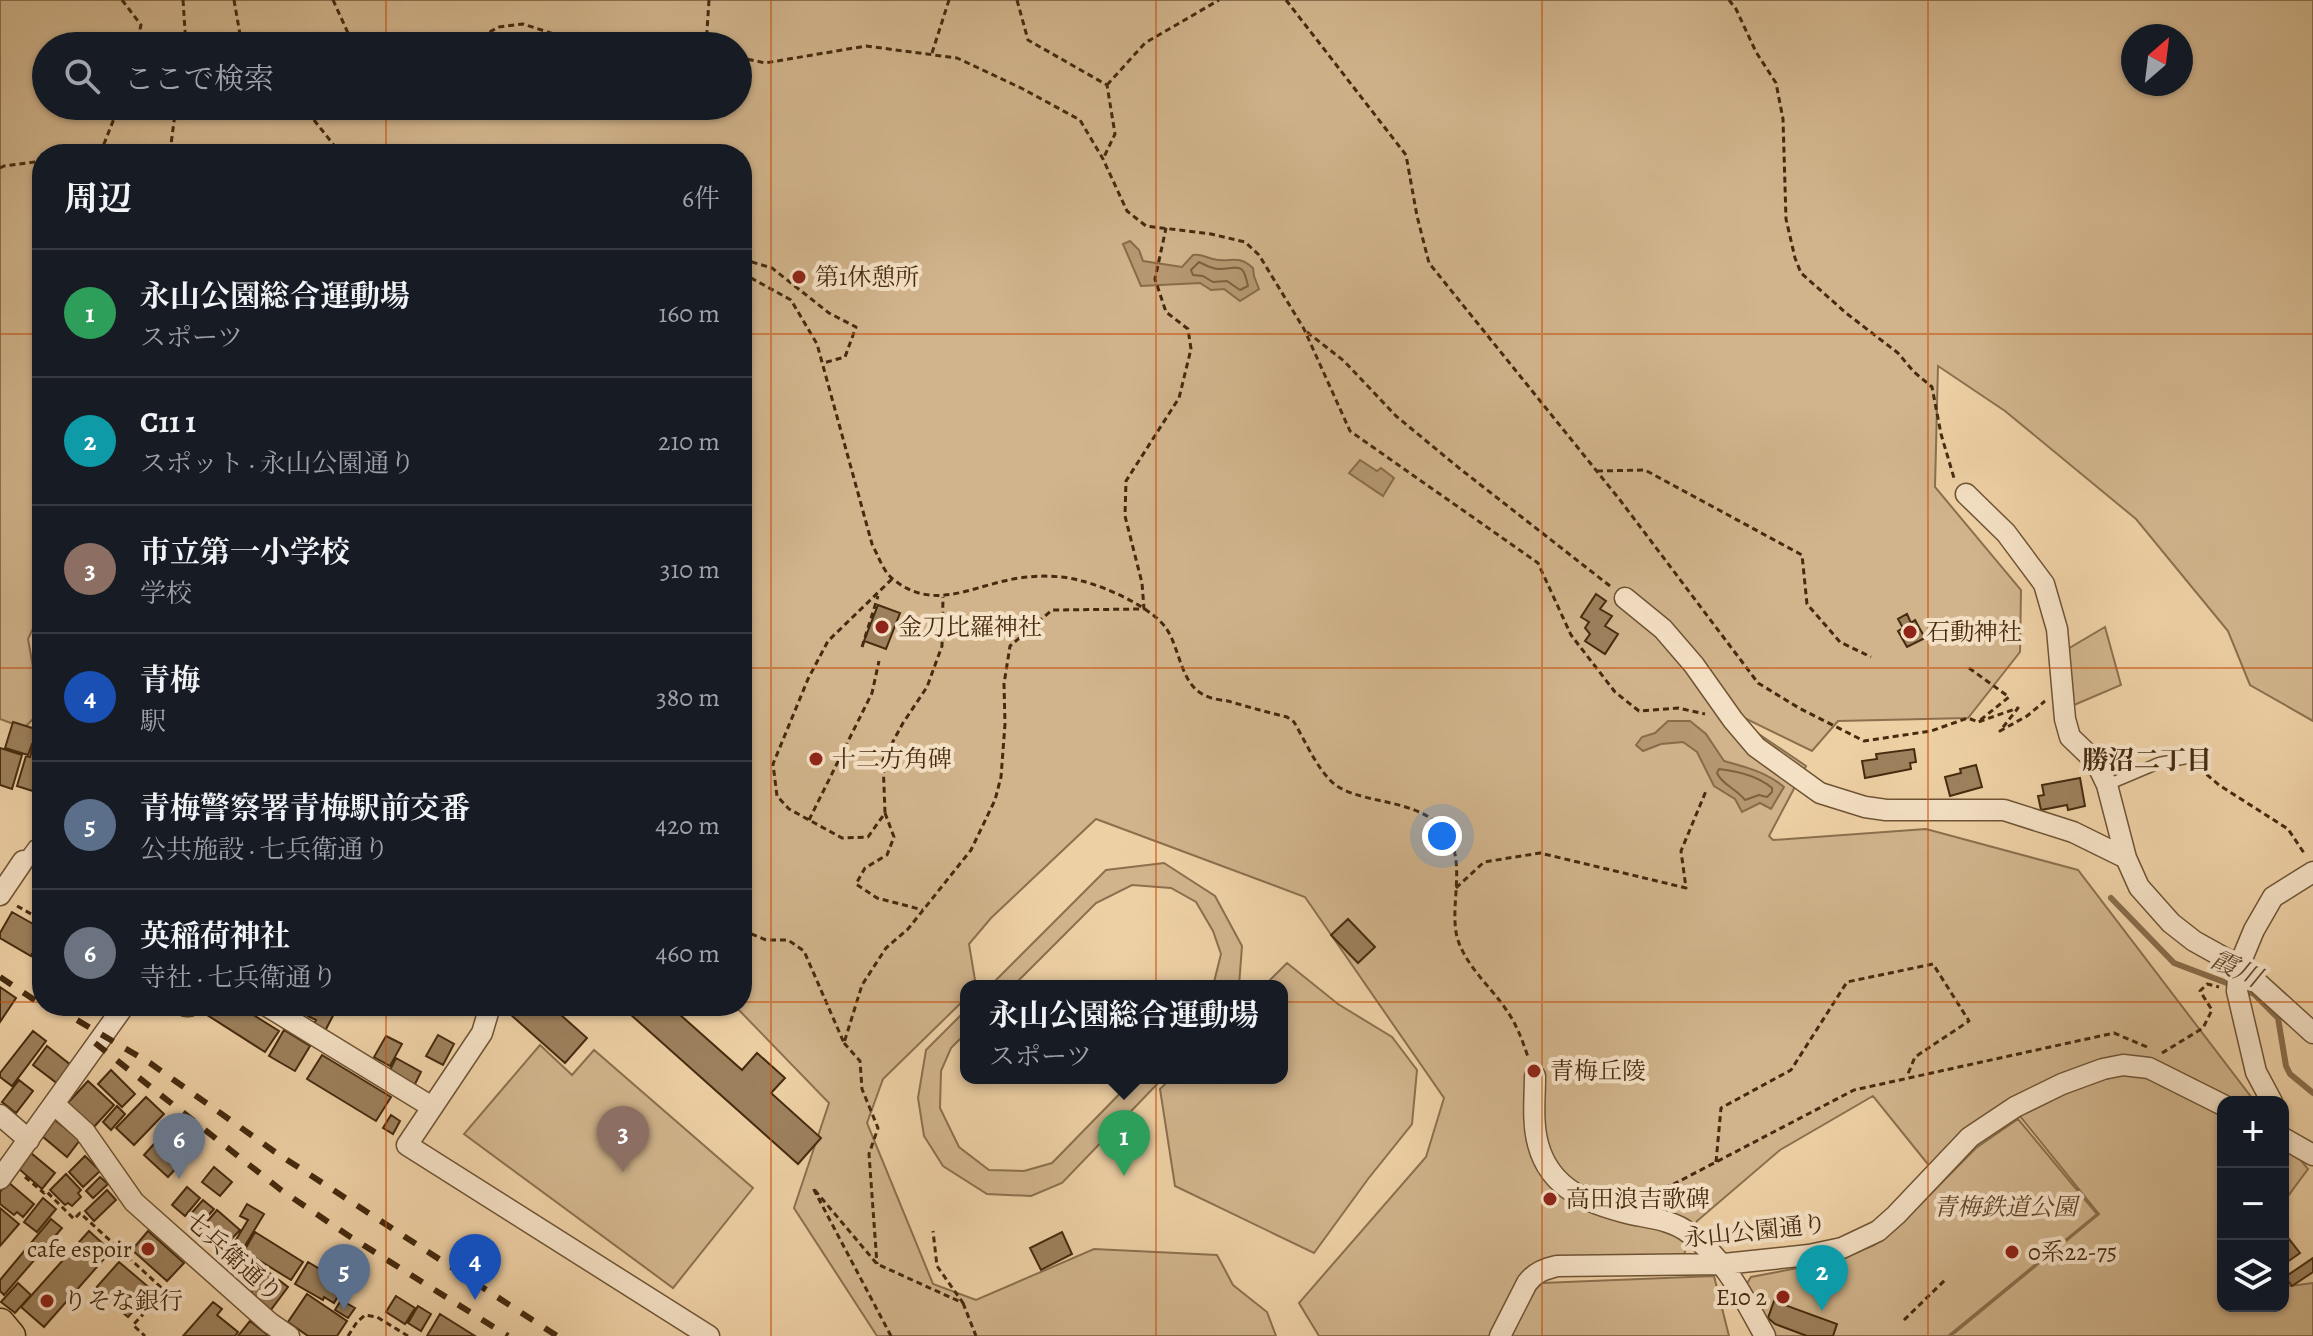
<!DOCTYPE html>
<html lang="ja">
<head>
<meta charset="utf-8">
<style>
  body { margin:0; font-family:Alegreya,"Noto Serif JP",serif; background:#20242c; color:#f1f3f6 }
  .controls { position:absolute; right:24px; bottom:24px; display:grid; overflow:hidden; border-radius:16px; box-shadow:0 2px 6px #0004 }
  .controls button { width:72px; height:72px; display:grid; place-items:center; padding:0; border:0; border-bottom:2px solid #363941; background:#171b24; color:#f1f3f6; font:40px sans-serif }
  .compass { position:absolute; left:2121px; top:24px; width:72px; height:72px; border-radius:50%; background:#171b24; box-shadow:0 2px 6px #0004; rotate:28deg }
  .you { position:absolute; left:1442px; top:836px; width:28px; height:28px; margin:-20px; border:6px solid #fff; border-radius:50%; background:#1a73e8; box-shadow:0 0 0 12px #1a73e833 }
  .badge { display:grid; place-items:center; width:52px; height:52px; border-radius:50%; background:#0f766e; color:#fff; font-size:26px; font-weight:700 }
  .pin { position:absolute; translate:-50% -66px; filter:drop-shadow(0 2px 4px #0008) }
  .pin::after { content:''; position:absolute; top:42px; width:28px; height:24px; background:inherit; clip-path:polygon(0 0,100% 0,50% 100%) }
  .popup { position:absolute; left:960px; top:980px; width:328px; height:104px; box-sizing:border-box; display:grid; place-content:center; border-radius:16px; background:#171b24; filter:drop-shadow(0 2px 6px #0005); font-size:26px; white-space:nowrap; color:#9ea1a6 }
  .popup b { font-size:30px; color:#f1f3f6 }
  .popup::after { content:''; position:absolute; left:50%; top:100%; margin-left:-16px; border:16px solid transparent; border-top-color:#171b24 }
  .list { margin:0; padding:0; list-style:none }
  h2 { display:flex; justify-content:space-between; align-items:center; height:104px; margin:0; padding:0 32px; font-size:34px }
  h2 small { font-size:26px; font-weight:400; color:#9ea1a6 }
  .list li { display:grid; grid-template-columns:52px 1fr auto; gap:24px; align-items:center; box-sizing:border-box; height:128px; padding:0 32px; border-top:2px solid #363941 }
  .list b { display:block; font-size:30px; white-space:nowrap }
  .list p { margin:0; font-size:26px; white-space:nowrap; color:#9ea1a6 }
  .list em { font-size:26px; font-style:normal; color:#9ea1a6 }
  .icon { flex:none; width:44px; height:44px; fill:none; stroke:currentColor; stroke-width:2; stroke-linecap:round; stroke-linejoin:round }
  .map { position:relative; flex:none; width:2313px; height:1336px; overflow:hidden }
  .search { position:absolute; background:#171b24; box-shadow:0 2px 6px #0004; left:32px; top:32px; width:720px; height:88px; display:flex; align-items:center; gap:20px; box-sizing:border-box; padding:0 28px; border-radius:44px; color:#9ea1a6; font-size:30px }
  .panel { position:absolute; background:#171b24; box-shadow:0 2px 6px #0004; left:32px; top:144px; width:720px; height:872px; border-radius:32px }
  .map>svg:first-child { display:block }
  .green { fill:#d1b48c; stroke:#8b704e; stroke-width:2; fill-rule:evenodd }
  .water { fill:#b59872; stroke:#886c4a; stroke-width:2 }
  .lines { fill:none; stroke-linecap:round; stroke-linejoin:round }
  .shore { stroke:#7d6240; stroke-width:2 }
  .stream { stroke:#886c4a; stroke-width:6 }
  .building { fill:#9d815d; stroke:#452b0f; stroke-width:2 }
  .service-casing { stroke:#6f5434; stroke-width:13 }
  .minor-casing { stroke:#6f5434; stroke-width:23 }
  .primary-casing { stroke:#452b0f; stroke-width:33 }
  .path { stroke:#452b0f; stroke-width:3; stroke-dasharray:6 4; stroke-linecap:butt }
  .service { stroke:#f4e0c4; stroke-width:10 }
  .minor { stroke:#f4e0c4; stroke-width:20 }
  .primary { stroke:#eed0a5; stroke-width:30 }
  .rail { stroke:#452b0f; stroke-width:6; stroke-dasharray:14 14; stroke-linecap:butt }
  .grid { fill:none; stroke:#c7500d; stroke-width:2; stroke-opacity:0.55 }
  .poi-dot { fill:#8f2418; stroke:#f4e0c4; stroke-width:3 }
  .labels { text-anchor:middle; stroke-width:8; stroke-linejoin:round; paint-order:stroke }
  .poi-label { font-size:24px; fill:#452b0f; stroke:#f4e0c4; text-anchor:start }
  .park-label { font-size:24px; font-style:italic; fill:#614628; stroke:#f4e0c4 }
  .street-label { font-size:24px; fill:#452b0f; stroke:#f4e0c4 }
  .neighbourhood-label { font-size:26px; font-weight:bold; fill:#452b0f; stroke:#f4e0c4 }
  .water-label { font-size:26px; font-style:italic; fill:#614628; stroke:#f4e0c4 }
</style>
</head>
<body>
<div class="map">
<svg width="2313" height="1336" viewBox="0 0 2313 1336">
  <rect width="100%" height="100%" fill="#eed0a5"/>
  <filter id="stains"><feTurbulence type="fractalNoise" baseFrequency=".0025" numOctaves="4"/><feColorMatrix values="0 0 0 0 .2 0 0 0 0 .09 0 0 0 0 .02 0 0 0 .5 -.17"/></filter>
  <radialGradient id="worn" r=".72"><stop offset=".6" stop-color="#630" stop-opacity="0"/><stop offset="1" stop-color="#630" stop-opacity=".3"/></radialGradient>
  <path class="green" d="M 0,0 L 2313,0 L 2313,721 L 2250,685 L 2228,631 L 2136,519 L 2005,411 L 1938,366 L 1935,487 L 2021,590 L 2020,652 L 1968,718 L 1838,721 L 1812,751 L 1720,706 L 1719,707 L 1806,766 L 1769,836 L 1773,840 L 1926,829 L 2078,870 L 2255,1102 L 2223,1102 L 2223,1306 L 2283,1306 L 2283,1287 L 2313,1283 L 2313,1336 L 1951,1336 L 2099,1214 L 2011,1105 L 1931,1168 L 1873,1096 L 1780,1150 L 1697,1221 L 1684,1254 L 1526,1269 L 1496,1336 L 1319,1336 L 1299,1303 L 1426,1157 L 1444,1098 L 1305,897 L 1096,819 L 991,918 L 969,944 L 976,986 L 966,986 L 966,998 L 883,1079 L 867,1123 L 933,1284 L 976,1300 L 1094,1249 L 1217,1255 L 1233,1285 L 1267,1312 L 1276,1336 L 877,1336 L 794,1208 L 829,1103 L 735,1006 L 742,1006 L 742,154 L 42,154 L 42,610 L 28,639 L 41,711 L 24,728 L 0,719 ZM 2133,36 L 2181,36 L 2181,84 L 2133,84 ZM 46,46 L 738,46 L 738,106 L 46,106 Z
    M 2105,627 L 2121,685 L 2074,705 L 2066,650 Z
    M 1164,863 L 1215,896 L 1242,946 L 1239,986 L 1213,986 L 1221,954 L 1213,931 L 1196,902 L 1171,888 L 1132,885 L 1096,903 L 1013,986 L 990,986 L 1106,870 Z
    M 1287,963 L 1338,1004 L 1392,1037 L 1417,1070 L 1412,1124 L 1368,1179 L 1314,1253 L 1175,1186 L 1160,1089 L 1171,1078 L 1282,1078 L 1282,986 L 1264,986 Z
    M 966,1010 L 966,1033 L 951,1048 L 941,1071 L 940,1108 L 959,1147 L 989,1170 L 1024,1171 L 1052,1163 L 1135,1078 L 1163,1078 L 1062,1183 L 1031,1196 L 987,1194 L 943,1166 L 924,1136 L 918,1098 L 926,1050 Z
    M 540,1045 L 572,1075 L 594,1050 L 753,1188 L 673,1288 L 464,1134 Z
    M 2018,1119 L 2097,1214 L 1948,1336 L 1774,1336 L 1746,1285 L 1751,1277 L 1834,1261 L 1874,1245 L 1900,1225 L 1976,1148 Z
    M 2283,1138 L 2308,1169 L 2283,1203 Z
    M 1714,1276 L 1729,1336 L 1509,1336 L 1531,1294 L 1542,1283 Z"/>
  <path class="water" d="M 1130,241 L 1139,250 L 1143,261 L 1182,267 L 1193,255 C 1202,254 1205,257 1213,259 C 1230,264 1236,253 1253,268 L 1254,276 L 1259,289 L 1240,301 L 1224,289 L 1211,290 L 1200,283 L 1141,286 L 1123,244 Z
    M 1360,460 L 1377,471 L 1381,468 L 1394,478 L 1383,496 L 1349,473 Z
    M 1668,721 L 1690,721 L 1706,734 L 1724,761 C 1746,767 1766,772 1784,787 L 1771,809 L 1760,803 L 1742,812 L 1735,799 L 1714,786 L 1697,752 L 1683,742 L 1661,744 L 1643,751 L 1636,745 L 1642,737 L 1655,733 Z"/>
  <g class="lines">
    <path class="shore" d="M 1199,262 C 1205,265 1212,269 1219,269 C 1240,268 1243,262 1248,286 L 1240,290 L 1227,281 L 1213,282 L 1203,276 L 1193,275 L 1191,270 Z
      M 1719,769 C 1736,771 1758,776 1772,788 L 1772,792 L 1767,797 L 1759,795 L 1745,800 C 1737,789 1722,785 1717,773 Z"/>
    <path class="stream" d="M 2111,898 L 2174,963 L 2232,985
      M 2243,989 L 2254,994 L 2278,1018 L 2286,1066 L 2290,1074 L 2313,1093"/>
  </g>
  <path class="building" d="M 1596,594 L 1606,601 L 1600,609 L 1612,616 L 1605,626 L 1618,634 L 1605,654 L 1585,641 L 1590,634 L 1585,628 L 1589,622 L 1581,617 Z
    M 878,605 L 900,613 L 886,649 L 864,641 Z
    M 1907,614 L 1911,623 L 1915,620 L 1925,638 L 1907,647 L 1898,631 L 1903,628 L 1898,619 Z
    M 13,722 L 42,731 L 39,746 L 32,744 L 28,755 L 5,748 Z
    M 33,746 L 42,749 L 42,794 L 17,786 L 26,756 L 30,757 Z
    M 0,748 L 22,755 L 12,789 L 0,785 Z
    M 1914,749 L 1916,762 L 1910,763 L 1911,769 L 1865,778 L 1862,761 L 1877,759 L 1876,754 Z
    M 1976,765 L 1982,787 L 1950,796 L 1945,777 L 1961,773 L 1960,769 Z
    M 2080,778 L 2085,806 L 2068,810 L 2067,805 L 2041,810 L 2038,796 L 2044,795 L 2042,785 Z
    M 12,912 L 42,929 L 42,936 L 31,956 L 0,938 L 0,933 Z
    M 1348,919 L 1375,947 L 1358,963 L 1331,935 Z
    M 0,987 L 16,998 L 0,1022 Z
    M 209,1006 L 239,1006 L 279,1031 L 265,1052 L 204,1013 Z
    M 314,1006 L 338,1006 L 325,1031 L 314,1024 L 316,1020 L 308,1016 Z
    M 501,1006 L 551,1006 L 587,1038 L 565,1063 Z
    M 621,1006 L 670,1006 L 742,1070 L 757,1053 L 785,1078 L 771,1093 L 821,1138 L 798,1164 Z
    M 284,1030 L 310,1046 L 295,1071 L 269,1056 Z
    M 33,1031 L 46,1041 L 12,1086 L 0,1077 L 0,1073 Z
    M 438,1035 L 454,1044 L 443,1065 L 426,1056 Z
    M 386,1036 L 402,1044 L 390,1066 L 374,1057 Z
    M 47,1046 L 72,1066 L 58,1084 L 33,1065 Z
    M 322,1055 L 391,1097 L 376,1121 L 307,1079 Z
    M 396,1058 L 421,1072 L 413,1088 L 388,1074 Z
    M 111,1070 L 135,1094 L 122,1107 L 98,1084 Z
    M 19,1080 L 33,1091 L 16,1113 L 2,1102 Z
    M 88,1081 L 114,1105 L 92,1129 L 66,1105 Z
    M 146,1097 L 164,1114 L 134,1145 L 116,1128 Z
    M 117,1106 L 125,1114 L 111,1130 L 103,1122 Z
    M 391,1115 L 400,1121 L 393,1134 L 383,1128 Z
    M 55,1120 L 80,1140 L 67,1157 L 42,1136 Z
    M 172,1124 L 196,1147 L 168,1177 L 144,1155 Z
    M 31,1153 L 55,1173 L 42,1189 L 18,1168 Z
    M 85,1156 L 100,1171 L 83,1187 L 69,1172 Z
    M 214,1167 L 232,1182 L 220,1196 L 202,1182 Z
    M 66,1174 L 81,1190 L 78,1193 L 81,1197 L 72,1206 L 68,1203 L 65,1205 L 50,1190 Z
    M 100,1177 L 108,1184 L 93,1198 L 86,1191 Z
    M 8,1182 L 34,1204 L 23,1217 L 17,1212 L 14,1215 L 0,1204 L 0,1192 Z
    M 187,1187 L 200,1198 L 185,1216 L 172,1205 Z
    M 107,1190 L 116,1200 L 94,1221 L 85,1211 Z
    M 43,1198 L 56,1209 L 37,1232 L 24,1222 Z
    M 203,1200 L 214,1209 L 200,1225 L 189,1216 Z
    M 247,1204 L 264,1214 L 243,1249 L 234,1243 L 248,1220 L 240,1216 Z
    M 0,1208 L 19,1224 L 0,1246 Z
    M 217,1210 L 240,1230 L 227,1244 L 218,1237 L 213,1242 L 200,1230 Z
    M 51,1219 L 62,1228 L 4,1295 L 0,1291 L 0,1280 Z
    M 89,1231 L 111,1251 L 44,1327 L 21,1307 Z
    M 148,1231 L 184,1263 L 167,1281 L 132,1250 Z
    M 255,1232 L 303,1262 L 291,1280 L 244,1251 Z
    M 1062,1232 L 1072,1254 L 1041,1270 L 1030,1248 Z
    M 2286,1235 L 2300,1253 L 2283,1265 L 2283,1237 Z
    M 2313,1258 L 2313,1272 L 2292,1286 L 2285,1277 Z
    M 119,1262 L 152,1290 L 128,1317 L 95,1289 Z
    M 308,1262 L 345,1284 L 334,1303 L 324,1297 L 323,1300 L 295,1284 Z
    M 267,1271 L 288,1287 L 270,1311 L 249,1295 Z
    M 18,1283 L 31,1295 L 15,1313 L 1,1302 Z
    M 307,1294 L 347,1321 L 337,1336 L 308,1336 L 288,1322 Z
    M 396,1296 L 415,1308 L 405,1324 L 386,1312 Z
    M 341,1300 L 355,1308 L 348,1318 L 335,1310 Z
    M 1774,1301 L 1837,1324 L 1833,1336 L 1807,1336 L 1775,1324 L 1768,1318 Z
    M 213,1302 L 222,1309 L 217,1315 L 238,1332 L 235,1336 L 183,1336 Z
    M 418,1306 L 431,1314 L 421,1331 L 408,1323 Z
    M 440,1314 L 475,1336 L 427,1336 Z
    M 250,1321 L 269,1336 L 238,1336 Z"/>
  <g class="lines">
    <defs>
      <path id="service" d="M 2107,785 L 2159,763 L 2187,758
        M 23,861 L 34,846 L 42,841"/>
      <path id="minor" d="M 1966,494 L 2006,533 L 2044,584 L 2057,629 L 2065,719 L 2070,737 L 2096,762 L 2107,785 L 2126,858 L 2139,887 L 2171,923 L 2194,941 L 2239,966 L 2313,1033
        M 1625,598 L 1663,629 L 1694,665 L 1733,720 L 1756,747 L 1820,793 L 1865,807 L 1886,810 L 2004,810 L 2073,832 L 2126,858
        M 0,895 L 23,861
        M 186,1006 L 189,1006
        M 267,1006 L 432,1107
        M 490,1006 L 482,1033 L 407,1145 L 709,1336
        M 1535,1076 C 1535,1098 1532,1122 1538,1144 C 1550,1190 1590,1204 1631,1214 C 1650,1218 1673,1220 1689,1233 C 1727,1261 1743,1297 1765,1336
        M 2272,1102 L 2256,1072 L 2237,991 L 2239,966 L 2254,930 L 2273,897 L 2313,872
        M 54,1104 L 85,1132 L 134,1202 L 270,1323 L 289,1336
        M 0,1115 L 29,1140
        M 2283,1138 L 2313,1155
        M 0,1179 L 124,1006
        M 1500,1336 L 1527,1283 C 1535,1272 1545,1269 1557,1266 L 1724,1264 L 1809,1255 L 1842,1248 L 1878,1231 L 1896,1215 L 1970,1137 L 2015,1107 L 2062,1084 L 2103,1069 L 2123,1065 L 2149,1068 L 2223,1105"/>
      <path id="primary" d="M 0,1324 L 10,1336"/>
    </defs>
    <use href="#service" class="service-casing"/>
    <use href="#minor" class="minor-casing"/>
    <use href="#primary" class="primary-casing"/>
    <path class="path" d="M 122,0 L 141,25 L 136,46
      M 183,0 L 186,46
      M 234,0 L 242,46
      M 333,0 L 348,33 L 374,46
      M 1017,0 L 1028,40 L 1107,85 L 1115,134 L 1103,159
      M 1286,0 L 1406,155 L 1417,216 L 1429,263 L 1620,500 L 1758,683 L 1799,708 L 1864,741 L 1931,731 L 1968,718 L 1978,722
      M 1729,0 L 1736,9 L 1756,52 L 1776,83 L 1783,119 L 1786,219 L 1795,258 L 1801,273 L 1846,313 L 1898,353 L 1914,372 L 1932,387 L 1941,434 L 1954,478
      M 463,46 L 499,27 L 523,24 L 591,46
      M 668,46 L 683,46
      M 706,46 L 709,0
      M 932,53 L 949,0
      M 738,57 L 765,63 L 866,46 L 957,58 L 1023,89 L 1080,120 L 1103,159 L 1127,211 L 1146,226 L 1211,234 L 1245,242 L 1259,255 L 1304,329 L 1350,431 L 1538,563 L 1571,635 L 1615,692 L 1639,711 L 1678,708 L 1705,714
      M 1107,85 L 1145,43 L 1219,0
      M 260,106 L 279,118 L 310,115 L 333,144 L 336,154
      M 170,152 L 176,106
      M 82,154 C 111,147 147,144 176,154
      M 103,154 L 102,149 L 119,106
      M 0,168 L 4,166 L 42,161
      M 742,259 L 772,268 L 829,313 L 856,327 L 845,357 L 823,363
      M 742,273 L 791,300 L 817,344 L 872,544 C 878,555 883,572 894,580 C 931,609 965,590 1004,581 C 1028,575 1058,574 1082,581 C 1106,587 1151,607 1166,628 C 1180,648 1180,683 1204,695 C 1211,699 1221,700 1228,701 C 1248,707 1267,712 1287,717 L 1294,722 C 1304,739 1315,764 1329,779 C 1352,806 1415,795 1444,830 C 1468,859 1449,904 1457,937 C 1465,965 1489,985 1505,1008 C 1516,1023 1522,1039 1528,1057
      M 1307,332 L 1344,361 L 1396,416 L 1459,468 L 1610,586
      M 1597,471 L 1645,470 L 1802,555 L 1807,604 L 1840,642 L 1871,657
      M 892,579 L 828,641 L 808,679 L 773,764 L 777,796 L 789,809 L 842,838 L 868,837 L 885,813 L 883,760 L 903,723 L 927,687 L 942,646 L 943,597
      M 862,647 L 878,596
      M 1969,668 L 2009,697 L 1978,722 L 2018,708 L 2000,731 L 2027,716 L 2045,701
      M 2199,768 L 2219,785 L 2288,829 L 2304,853
      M 885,813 L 894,837 L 887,855 L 865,868 L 856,884 L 877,898 L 923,910
      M 809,820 L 872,693 L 879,661
      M 1456,888 L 1484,862 L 1540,853 L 1686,888 L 1681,851 L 1706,791
      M 17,906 L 42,920
      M 742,930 L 766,940 L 788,940 L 804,951 L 844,1043 L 862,985 L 886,948 L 908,929 L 971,850 L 995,800 L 1001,777 L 1005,724 L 1004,684 L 1010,646 L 1052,610 L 1144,609 L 1142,583 L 1125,516 L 1126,481 L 1179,398 L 1191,349 L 1188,329 L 1166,312 L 1155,279 L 1166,228
      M 844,1043 L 860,1061 L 862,1089 L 878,1128 L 869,1154 L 877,1264
      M 2162,1053 L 2203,1028 L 2212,1010 L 2200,991 L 2207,984 L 2219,987
      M 1716,1162 L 1721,1108 L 1791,1070 L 1847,982 L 1933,964 L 1969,1021 L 1915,1057 L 1907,1076
      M 25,1177 L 44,1193 L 46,1191 L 74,1219 L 80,1213 L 165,1291 L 133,1325 L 145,1336
      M 1645,1195 L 1672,1185 L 1854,1090 L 2114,1033 L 2147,1047
      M 963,1303 L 976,1336
      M 1904,1320 L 1945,1280
      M 348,1336 L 357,1322 L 365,1315 L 377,1317 L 408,1336
      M 891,1336 L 813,1188 L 877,1264 L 963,1303 L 937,1266 L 933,1231"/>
    <use href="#service" class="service"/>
    <use href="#minor" class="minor"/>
    <use href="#primary" class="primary"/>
    <path class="rail" d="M 0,977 L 42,1005
      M 53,1006 L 150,1063 L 275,1152 L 557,1336
      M 95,1043 L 281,1190 L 349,1236 L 508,1336"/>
  </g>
  <path class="grid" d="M 386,0 L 386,46M 771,0 L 771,1336M 1156,0 L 1156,1336M 1542,0 L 1542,1336M 1928,0 L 1928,1336M 386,106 L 386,154M 0,334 L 42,334M 742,334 L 2313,334M 0,668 L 42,668M 742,668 L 2313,668M 0,1002 L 42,1002M 742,1002 L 2313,1002M 386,1006 L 386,1336"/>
  <g class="poi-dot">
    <circle cx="799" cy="277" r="8"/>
    <circle cx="882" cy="627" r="8"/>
    <circle cx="1910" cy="632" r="8"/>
    <circle cx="816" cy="759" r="8"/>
    <circle cx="1534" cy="1071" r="8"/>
    <circle cx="1550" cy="1199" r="8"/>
    <circle cx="148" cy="1249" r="8"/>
    <circle cx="2012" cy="1252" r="8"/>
    <circle cx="1783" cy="1297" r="8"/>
    <circle cx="47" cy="1301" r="8"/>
  </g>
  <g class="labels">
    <g class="poi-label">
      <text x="815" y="285">第1休憩所</text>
      <text x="898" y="635">金刀比羅神社</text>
      <text x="1926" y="640">石動神社</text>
      <text x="832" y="767">十二方角碑</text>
      <text x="1550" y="1079">青梅丘陵</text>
      <text x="1566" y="1207">高田浪吉歌碑</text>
      <text x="132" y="1257" text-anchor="end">cafe espoir</text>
      <text x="2028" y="1260">0系22-75</text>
      <text x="1767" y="1305" text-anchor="end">E10 2</text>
      <text x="63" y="1309">りそな銀行</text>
    </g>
    <g class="park-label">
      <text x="2005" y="1215">青梅鉄道公園</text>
    </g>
    <g class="street-label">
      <text transform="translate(1755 1231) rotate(-6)" y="8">永山公園通り</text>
      <text transform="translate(234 1257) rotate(42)" y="8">七兵衛通り</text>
    </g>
    <g class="neighbourhood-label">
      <text x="2147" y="769">勝沼二丁目</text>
    </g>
    <g class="water-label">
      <text transform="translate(2236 968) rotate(25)" y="9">霞川</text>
    </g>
  </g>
  <rect width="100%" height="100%" filter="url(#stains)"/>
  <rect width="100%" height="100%" fill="url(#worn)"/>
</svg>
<div class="controls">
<button>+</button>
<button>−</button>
<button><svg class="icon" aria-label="layers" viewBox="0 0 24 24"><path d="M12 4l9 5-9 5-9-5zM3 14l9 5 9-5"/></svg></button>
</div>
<svg class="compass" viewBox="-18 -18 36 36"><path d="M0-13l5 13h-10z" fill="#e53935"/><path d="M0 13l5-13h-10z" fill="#9ea1a6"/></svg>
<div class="you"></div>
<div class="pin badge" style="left:1124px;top:1176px;background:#2e9e5b">1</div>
<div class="popup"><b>永山公園総合運動場</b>スポーツ</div>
<div class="pin badge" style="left:1822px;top:1311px;background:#0f9aa8">2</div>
<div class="pin badge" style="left:623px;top:1172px;background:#8d6e63">3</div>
<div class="pin badge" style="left:475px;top:1300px;background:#1a4fb4">4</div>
<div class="pin badge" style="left:344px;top:1310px;background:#5c6f8a">5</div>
<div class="pin badge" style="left:179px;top:1179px;background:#6b7280">6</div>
<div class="search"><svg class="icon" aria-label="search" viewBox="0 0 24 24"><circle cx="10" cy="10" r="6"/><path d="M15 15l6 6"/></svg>ここで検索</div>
<section class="panel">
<h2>周辺<small>6件</small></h2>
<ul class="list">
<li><span class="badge" style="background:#2e9e5b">1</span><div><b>永山公園総合運動場</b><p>スポーツ</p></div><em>160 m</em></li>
<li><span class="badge" style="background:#0f9aa8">2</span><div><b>C11 1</b><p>スポット · 永山公園通り</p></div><em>210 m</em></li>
<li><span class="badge" style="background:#8d6e63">3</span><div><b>市立第一小学校</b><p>学校</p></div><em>310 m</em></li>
<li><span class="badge" style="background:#1a4fb4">4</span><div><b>青梅</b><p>駅</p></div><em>380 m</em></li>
<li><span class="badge" style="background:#5c6f8a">5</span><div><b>青梅警察署青梅駅前交番</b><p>公共施設 · 七兵衛通り</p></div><em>420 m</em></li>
<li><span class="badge" style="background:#6b7280">6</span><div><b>英稲荷神社</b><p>寺社 · 七兵衛通り</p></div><em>460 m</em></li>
</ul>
</section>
</div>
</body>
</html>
